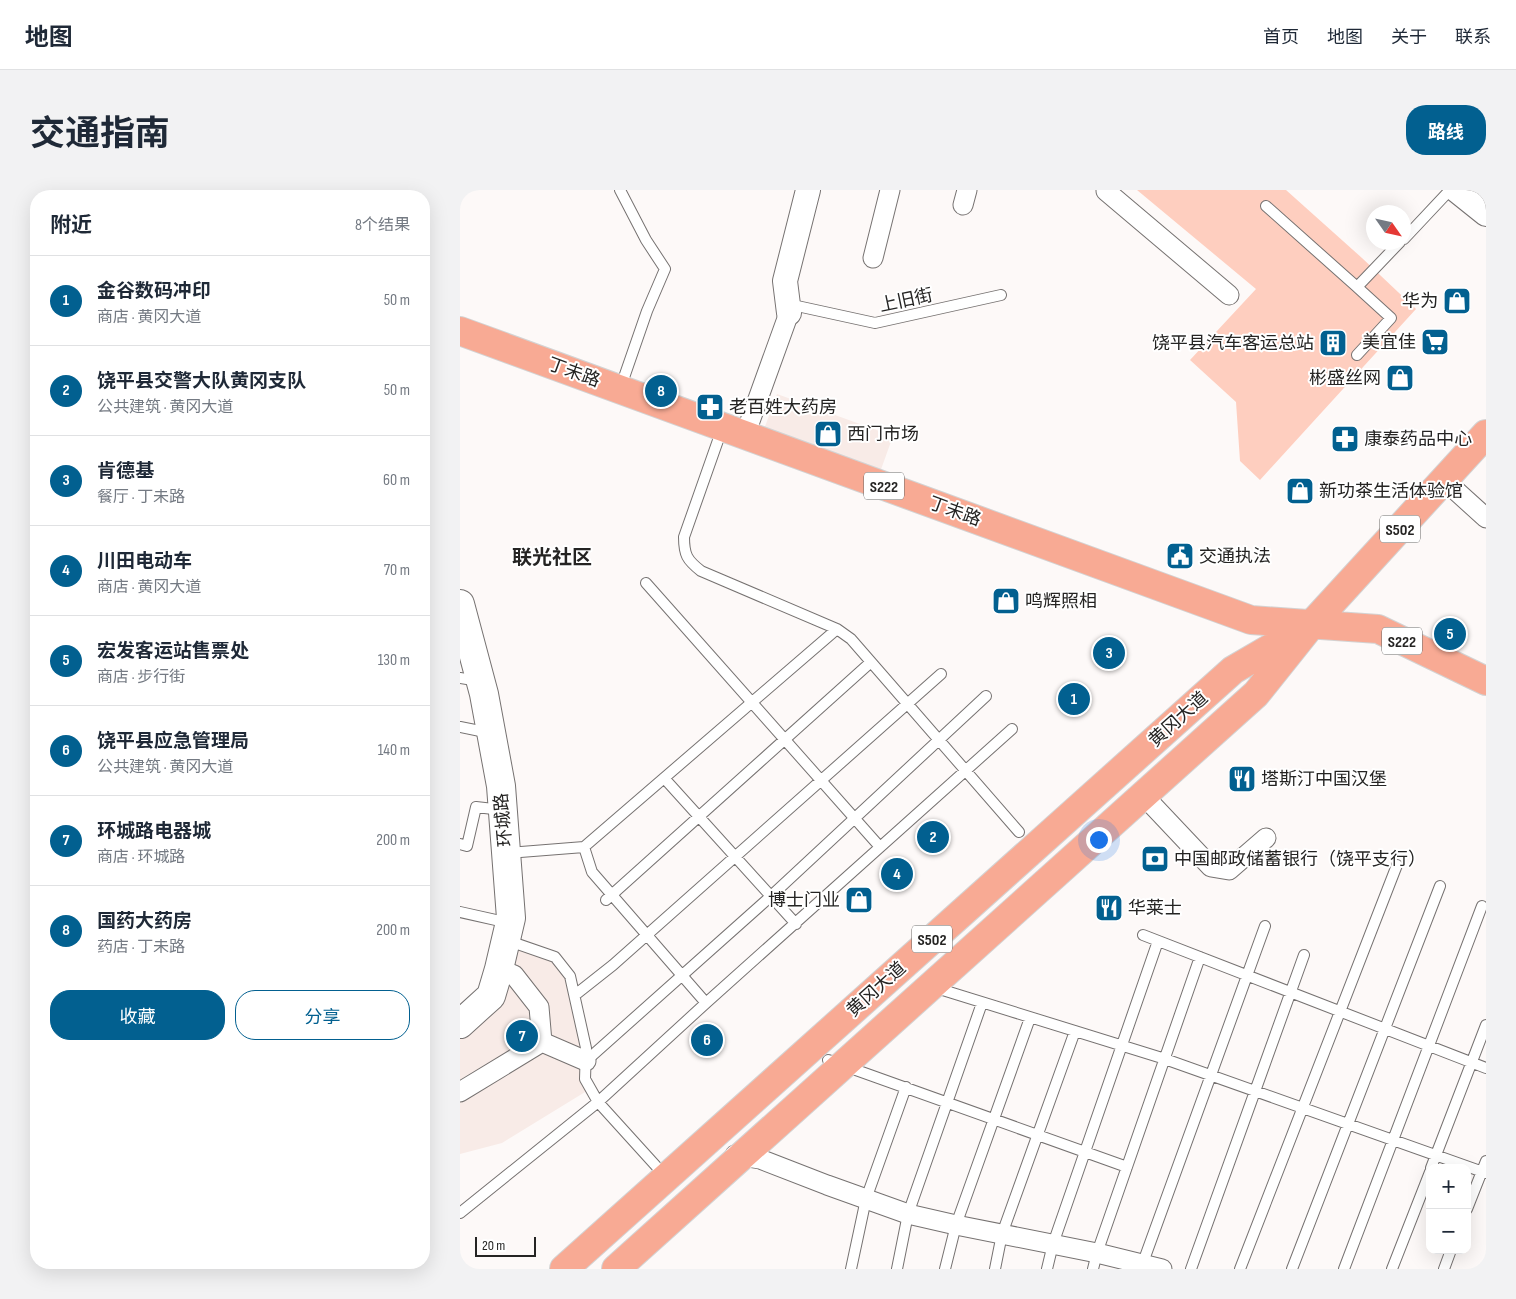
<!DOCTYPE html>
<html lang="zh">
<head>
<meta charset="utf-8">
<style>
  body { margin:0; font-family:"Sofia Sans Condensed","Noto Sans SC",sans-serif; background:#f2f2f3; color:#1f2937 }
  .controls { position:absolute; right:15px; bottom:15px; display:grid; overflow:hidden; border-radius:10px; box-shadow:0 5px 20px #0002 }
  .controls button { width:45px; height:45px; display:grid; place-items:center; padding:0; border:0; border-bottom:1px solid #e0e1e3; background:#fff; color:#1f2937; font:25px sans-serif }
  .compass { position:absolute; left:906px; top:15px; width:45px; height:45px; border-radius:50%; background:#fff; box-shadow:0 5px 20px #0002; rotate:124deg }
  .scale { position:absolute; left:15px; bottom:12px; width:61px; box-sizing:border-box; padding-left:5px; border:2px solid #252423; border-top:0; font-size:14px; line-height:18px; white-space:nowrap; color:#252423; -webkit-text-stroke:4px #fff; paint-order:stroke }
  .you { position:absolute; left:638px; top:649px; width:18px; height:18px; margin:-12px; border:4px solid #fff; border-radius:50%; background:#1a73e8; box-shadow:0 0 0 8px #1a73e833 }
  .badge { display:grid; place-items:center; width:32px; height:32px; border-radius:50%; background:#026090; color:#fff; font-size:16px; font-weight:700 }
  .pin { position:absolute; translate:-50% -50%; border:2px solid #fff; box-shadow:0 1px 5px #0006 }
  .list { margin:0; padding:0; list-style:none }
  h2 { display:flex; justify-content:space-between; align-items:center; height:65px; margin:0; padding:0 20px; font-size:21px }
  h2 small { font-size:16px; font-weight:400; color:#747a83 }
  .list li { display:grid; grid-template-columns:32px 1fr auto; gap:15px; align-items:center; box-sizing:border-box; height:90px; padding:0 20px; border-top:1px solid #e0e1e3 }
  .list b { display:block; font-size:19px; white-space:nowrap }
  .list p { margin:0; font-size:16px; white-space:nowrap; color:#747a83 }
  .list em { font-size:16px; font-style:normal; color:#747a83 }
  .actions { display:flex; gap:10px; padding:15px 20px }
  .actions a { flex:1; padding:11px 0; border:1px solid #026090; border-radius:20px; text-align:center; font-size:18px; color:#026090 }
  .actions .main { background:#026090; color:#fff }
  .map { position:relative; flex:none; width:1026px; height:1079px; overflow:hidden; border-radius:20px }
  header { display:flex; align-items:center; gap:30px; box-sizing:border-box; height:70px; padding:0 25px; background:#fff; border-bottom:1px solid #e0e1e3 }
  header strong { font-size:24px }
  nav { display:flex; gap:28px; margin-inline-start:auto; font-size:18px }
  .intro { display:flex; align-items:center; justify-content:space-between; box-sizing:border-box; height:120px; padding:0 30px }
  h1 { margin:0; font-size:35px }
  .button { padding:12px 22px; border-radius:20px; background:#026090; color:#fff; font-size:18px; font-weight:700 }
  main { display:flex; gap:30px; padding:0 30px }
  aside { flex:1; background:#fff; border-radius:20px; box-shadow:0 5px 20px #0002 }
  .map>svg:first-child { display:block }
  .built { fill:#f8ebe7 }
  .green { fill:#fecebf }
  .lines { fill:none; stroke-linecap:round; stroke-linejoin:round }
  .service-casing { stroke:#767271; stroke-width:12 }
  .minor-casing { stroke:#767271; stroke-width:21 }
  .tertiary-casing { stroke:#767271; stroke-width:26 }
  .secondary-casing { stroke:#767271; stroke-width:30 }
  .primary-casing { stroke:#d3d3d3; stroke-width:30 }
  .service { stroke:#fff; stroke-width:10 }
  .minor { stroke:#fff; stroke-width:19 }
  .tertiary { stroke:#fff; stroke-width:24 }
  .secondary { stroke:#fff; stroke-width:28 }
  .primary { stroke:#f8aa94; stroke-width:28 }
  .labels { text-anchor:middle; stroke-width:4; stroke-linejoin:round; paint-order:stroke }
  .shield { fill:#fff; stroke:#666665; stroke-width:1 }
  .shield-label { font-size:16px; font-weight:bold; fill:#252423 }
  .street-label { font-size:18px; fill:#252423; stroke:#fff }
  .poi-label { font-size:18px; fill:#252423; stroke:#fff; text-anchor:start }
  .quarter-label { font-size:20px; font-weight:bold; fill:#252423; stroke:#fff }
</style>
</head>
<body>
<header>
<strong>地图</strong>
<nav><a>首页</a><a>地图</a><a>关于</a><a>联系</a></nav>
</header>
<div class="intro"><h1>交通指南</h1><a class="button">路线</a></div>
<main>
<aside>
<h2>附近<small>8个结果</small></h2>
<ul class="list">
<li><span class="badge">1</span><div><b>金谷数码冲印</b><p>商店 · 黄冈大道</p></div><em>50 m</em></li>
<li><span class="badge">2</span><div><b>饶平县交警大队黄冈支队</b><p>公共建筑 · 黄冈大道</p></div><em>50 m</em></li>
<li><span class="badge">3</span><div><b>肯德基</b><p>餐厅 · 丁未路</p></div><em>60 m</em></li>
<li><span class="badge">4</span><div><b>川田电动车</b><p>商店 · 黄冈大道</p></div><em>70 m</em></li>
<li><span class="badge">5</span><div><b>宏发客运站售票处</b><p>商店 · 步行街</p></div><em>130 m</em></li>
<li><span class="badge">6</span><div><b>饶平县应急管理局</b><p>公共建筑 · 黄冈大道</p></div><em>140 m</em></li>
<li><span class="badge">7</span><div><b>环城路电器城</b><p>商店 · 环城路</p></div><em>200 m</em></li>
<li><span class="badge">8</span><div><b>国药大药房</b><p>药店 · 丁未路</p></div><em>200 m</em></li>
</ul>
<div class="actions"><a class="main">收藏</a><a>分享</a></div>
</aside>
<div class="map">
<svg width="1026" height="1079" viewBox="0 0 1026 1079">
  <rect width="100%" height="100%" fill="#fdf9f8"/>
  <path class="built" d="M 317,204 L 433,246 L 419,285 L 303,242 Z
    M 46,750 L 95,767 L 110,786 L 130,899 L 42,953 L 0,964 L 0,834 Z"/>
  <path class="green" d="M 677,0 L 826,0 L 902,68 L 956,119 L 800,290 L 780,271 L 776,212 L 730,170 L 796,99 Z"/>
  <g class="lines">
    <defs>
      <path id="service" d="M 806,16 L 897,97
        M 944,49 L 990,0
        M 328,114 L 415,133 L 541,105
        M 897,165 L 931,128 L 897,97 L 940,52
        M 160,199 L 187,121 L 205,79 L 186,50 L 160,0
        M 262,239 L 224,347 C 224,365 227,370 241,381 L 377,439 L 391,449 L 559,642
        M 186,393 L 420,657
        M 0,488 L 19,491
        M 0,537 L 30,543
        M 204,588 L 336,734
        M 0,654 L 7,656 L 16,617 L 42,620
        M 124,657 L 132,682 L 246,813
        M 47,663 L 124,657 L 377,439
        M 146,710 L 411,472
        M 0,722 L 49,733
        M 683,745 L 1026,878
        M 46,750 L 95,767 L 110,786 L 126,858 L 125,889 L 138,912 L 196,976
        M 473,797 L 702,868 L 1026,983
        M 115,805 L 153,775 L 481,484
        M 368,870 L 667,977
        M 126,871 L 310,707 L 526,506
        M 971,978 L 1026,835
        M 1007,1019 L 1026,971
        M 0,1023 L 138,912 L 246,813 L 552,539
        M 681,1078 L 805,736
        M 391,1079 L 406,1009 L 446,897
        M 437,1079 L 448,1024 L 522,813
        M 485,1079 L 496,1035 L 570,828
        M 535,1079 L 542,1044 L 615,841
        M 587,1079 L 593,1054 L 698,751
        M 633,1079 L 637,1063 L 740,767
        M 731,1079 L 844,765
        M 780,1079 L 937,675
        M 832,1079 L 980,696
        M 884,1079 L 1022,716
        M 932,1079 L 970,982
        M 984,1079 L 991,1060"/>
      <path id="minor" d="M 646,0 L 646,1 L 769,105
        M 503,15 L 507,0
        M 413,68 L 430,0
        M 285,245 L 329,123
        M 994,299 L 1026,328
        M 683,605 L 751,677 L 769,680 L 806,648
        M 39,779 L 54,785 L 79,817 L 82,852
        M 0,902 L 82,852 L 126,871
        M 275,965 L 300,969 L 367,995 L 448,1024 L 496,1035 L 637,1063 L 702,1079"/>
      <path id="tertiary" d="M 996,0 L 1026,24
        M 329,123 L 325,91 L 348,0"/>
      <path id="secondary" d="M 0,414 L 24,504 L 41,596 L 51,728 L 39,779 L 31,806 L 0,834"/>
      <path id="primary" d="M 0,141 L 791,430 L 918,439 L 1026,491
        M 104,1079 L 773,480 L 840,441
        M 156,1079 L 796,504 L 852,434 L 1026,244"/>
    </defs>
    <use href="#service" class="service-casing"/>
    <use href="#minor" class="minor-casing"/>
    <use href="#tertiary" class="tertiary-casing"/>
    <use href="#secondary" class="secondary-casing"/>
    <use href="#primary" class="primary-casing"/>
    <use href="#service" class="service"/>
    <use href="#minor" class="minor"/>
    <use href="#tertiary" class="tertiary"/>
    <use href="#secondary" class="secondary"/>
    <use href="#primary" class="primary"/>
  </g>
  <defs>
    <symbol id="shop-square" viewBox="-11 -11 22 22"><rect x="-9" y="-9" width="18" height="18" rx="4" fill="#026090" stroke="#fff"/><path d="M-5-2.5h2.3a2.7 3.5 0 0 1 5.4 0H5L5.5 6h-11ZM-1.5-2.5h3a1.5 2.3 0 0 0-3 0Z" fill="#fff"/></symbol>
    <symbol id="supermarket-square" viewBox="-11 -11 22 22"><rect x="-9" y="-9" width="18" height="18" rx="4" fill="#026090" stroke="#fff"/><path d="M-6-5.5h2.5l.6 2H6L4.5 2H-2.5L-4.4-4H-6ZM-1.5 3.2a1.3 1.3 0 1 0 .1 0ZM3 3.2a1.3 1.3 0 1 0 .1 0Z" fill="#fff"/></symbol>
    <symbol id="building-square" viewBox="-11 -11 22 22"><rect x="-9" y="-9" width="18" height="18" rx="4" fill="#026090" stroke="#fff"/><path d="M-4-6H4V6H1V3H-1V6H-4ZM-2.5-4.3h1.7v1.8h-1.7ZM.8-4.3h1.7v1.8H.8ZM-2.5-1h1.7V.8h-1.7ZM.8-1h1.7V.8H.8Z" fill="#fff"/></symbol>
    <symbol id="pharmacy-square" viewBox="-11 -11 22 22"><rect x="-9" y="-9" width="18" height="18" rx="4" fill="#026090" stroke="#fff"/><path d="M-2-6h4v4h4v4h-4v4h-4v-4h-4v-4h4Z" fill="#fff"/></symbol>
    <symbol id="civic-square" viewBox="-11 -11 22 22"><rect x="-9" y="-9" width="18" height="18" rx="4" fill="#026090" stroke="#fff"/><path d="M-.6-6.5H3V-4.5H.6V-3L4-1V1h2V6H-6V1h2V-1L-.6-3ZM-1.2 2.5V6h2.4V2.5Z" fill="#fff"/></symbol>
    <symbol id="restaurant-square" viewBox="-11 -11 22 22"><rect x="-9" y="-9" width="18" height="18" rx="4" fill="#026090" stroke="#fff"/><path d="M-5-6h1v4h1v-4h1v4h1v-4h1v5L-1.5 .5V6h-2V.5L-5-1ZM5-6V6H3V1.5H1.5Q1.5-4 5-6Z" fill="#fff"/></symbol>
    <symbol id="bank-square" viewBox="-11 -11 22 22"><rect x="-9" y="-9" width="18" height="18" rx="4" fill="#026090" stroke="#fff"/><path d="M-6-4H6V4H-6ZM0-2.3a2.3 2.3 0 1 0 0 4.6a2.3 2.3 0 1 0 0-4.6Z" fill="#fff"/></symbol>
  </defs>
  <g fill-rule="evenodd">
    <use href="#shop-square" x="981" y="95" width="32" height="32"/>
    <use href="#supermarket-square" x="959" y="136" width="32" height="32"/>
    <use href="#building-square" x="857" y="137" width="32" height="32"/>
    <use href="#shop-square" x="924" y="172" width="32" height="32"/>
    <use href="#pharmacy-square" x="234" y="201" width="32" height="32"/>
    <use href="#shop-square" x="352" y="228" width="32" height="32"/>
    <use href="#pharmacy-square" x="869" y="233" width="32" height="32"/>
    <use href="#shop-square" x="824" y="285" width="32" height="32"/>
    <use href="#civic-square" x="704" y="350" width="32" height="32"/>
    <use href="#shop-square" x="530" y="395" width="32" height="32"/>
    <use href="#restaurant-square" x="766" y="573" width="32" height="32"/>
    <use href="#bank-square" x="679" y="653" width="32" height="32"/>
    <use href="#shop-square" x="383" y="694" width="32" height="32"/>
    <use href="#restaurant-square" x="633" y="702" width="32" height="32"/>
  </g>
  <g class="labels">
    <g class="shield">
      <rect x="404" y="282.5" width="40" height="27" rx="4"/>
      <rect x="920" y="325.5" width="40" height="27" rx="4"/>
      <rect x="922" y="437.5" width="40" height="27" rx="4"/>
      <rect x="452" y="735.5" width="40" height="27" rx="4"/>
    </g>
    <g class="shield-label">
      <text x="424" y="302">S222</text>
      <text x="940" y="345">S502</text>
      <text x="942" y="457">S222</text>
      <text x="472" y="755">S502</text>
    </g>
    <g class="street-label">
      <text transform="translate(446 110) rotate(-12)" y="6">上旧街</text>
      <text transform="translate(114 182) rotate(20)" y="6">丁未路</text>
      <text transform="translate(495 321) rotate(20)" y="6">丁未路</text>
      <text transform="translate(718 529) rotate(-42)" y="6">黄冈大道</text>
      <text transform="translate(43 630) rotate(-95)" y="6">环城路</text>
      <text transform="translate(416 799) rotate(-42)" y="6">黄冈大道</text>
    </g>
    <g class="poi-label">
      <text x="978" y="117" text-anchor="end">华为</text>
      <text x="956" y="158" text-anchor="end">美宜佳</text>
      <text x="854" y="159" text-anchor="end">饶平县汽车客运总站</text>
      <text x="921" y="194" text-anchor="end">彬盛丝网</text>
      <text x="269" y="223">老百姓大药房</text>
      <text x="387" y="250">西门市场</text>
      <text x="904" y="255">康泰药品中心</text>
      <text x="859" y="307">新功茶生活体验馆</text>
      <text x="739" y="372">交通执法</text>
      <text x="565" y="417">鸣辉照相</text>
      <text x="801" y="595">塔斯汀中国汉堡</text>
      <text x="714" y="675">中国邮政储蓄银行（饶平支行）</text>
      <text x="380" y="716" text-anchor="end">博士门业</text>
      <text x="668" y="724">华莱士</text>
    </g>
    <g class="quarter-label">
      <text x="92" y="374">联光社区</text>
    </g>
  </g>
</svg>
<div class="controls">
<button>+</button>
<button>−</button>
</div>
<svg class="compass" viewBox="-18 -18 36 36"><path d="M0-13l5 13h-10z" fill="#e53935"/><path d="M0 13l5-13h-10z" fill="#747a83"/></svg>
<div class="scale">20 m</div>
<div class="you"></div>
<div class="pin badge" style="left:614px;top:509px">1</div>
<div class="pin badge" style="left:473px;top:647px">2</div>
<div class="pin badge" style="left:649px;top:463px">3</div>
<div class="pin badge" style="left:437px;top:684px">4</div>
<div class="pin badge" style="left:990px;top:444px">5</div>
<div class="pin badge" style="left:247px;top:850px">6</div>
<div class="pin badge" style="left:62px;top:846px">7</div>
<div class="pin badge" style="left:201px;top:201px">8</div>
</div>
</main>
</body>
</html>
